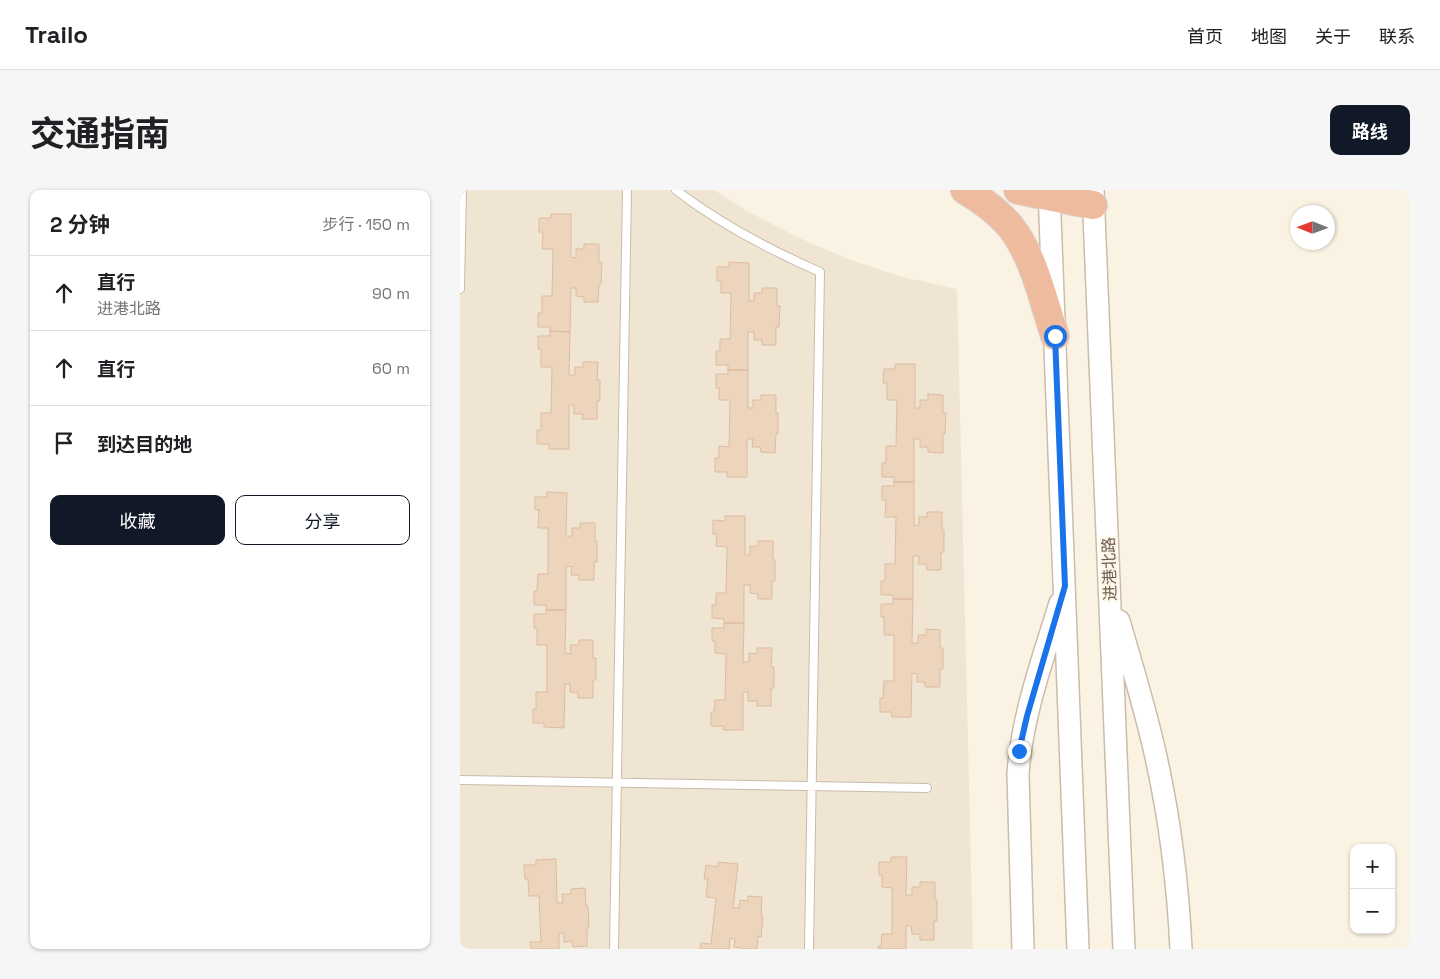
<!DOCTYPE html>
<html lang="zh">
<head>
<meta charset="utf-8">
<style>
  body { margin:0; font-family:"Space Grotesk","Noto Sans SC",sans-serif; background:#f6f6f6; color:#202124 }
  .controls { position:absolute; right:15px; bottom:15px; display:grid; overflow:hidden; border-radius:10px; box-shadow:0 1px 4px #0004 }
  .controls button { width:45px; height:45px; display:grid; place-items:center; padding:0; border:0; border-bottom:1px solid #e0e0e0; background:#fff; color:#202124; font:25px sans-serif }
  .compass { position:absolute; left:830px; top:15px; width:45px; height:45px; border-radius:50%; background:#fff; box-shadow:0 1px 4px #0004; rotate:271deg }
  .stop { position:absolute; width:15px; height:15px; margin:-11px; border:4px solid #1a73e8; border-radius:50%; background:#fff }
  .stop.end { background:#1a73e8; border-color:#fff; box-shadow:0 1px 5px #0008 }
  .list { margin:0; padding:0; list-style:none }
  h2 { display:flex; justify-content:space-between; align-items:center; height:65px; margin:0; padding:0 20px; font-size:21px }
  h2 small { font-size:16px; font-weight:400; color:#757577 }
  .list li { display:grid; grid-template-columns:32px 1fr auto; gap:15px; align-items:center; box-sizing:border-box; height:75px; padding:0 20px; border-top:1px solid #e0e0e0 }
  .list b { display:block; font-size:19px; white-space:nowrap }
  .list p { margin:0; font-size:16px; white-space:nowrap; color:#757577 }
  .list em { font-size:16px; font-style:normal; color:#757577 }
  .actions { display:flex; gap:10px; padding:15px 20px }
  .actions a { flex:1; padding:11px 0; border:1px solid #111827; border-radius:10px; text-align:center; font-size:18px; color:#111827 }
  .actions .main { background:#111827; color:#fff }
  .icon { flex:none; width:28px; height:28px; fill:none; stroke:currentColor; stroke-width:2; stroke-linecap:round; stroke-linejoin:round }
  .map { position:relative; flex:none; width:950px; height:759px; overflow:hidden; border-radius:10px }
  header { display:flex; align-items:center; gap:30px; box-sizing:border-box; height:70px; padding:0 25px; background:#fff; border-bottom:1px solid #e0e0e0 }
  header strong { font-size:24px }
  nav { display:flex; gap:28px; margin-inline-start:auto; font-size:18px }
  .intro { display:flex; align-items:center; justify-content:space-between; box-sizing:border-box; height:120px; padding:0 30px }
  h1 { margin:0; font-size:35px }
  .button { padding:12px 22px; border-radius:10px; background:#111827; color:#fff; font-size:18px; font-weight:700 }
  main { display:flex; gap:30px; padding:0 30px }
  aside { flex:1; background:#fff; border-radius:10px; box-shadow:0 1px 4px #0004 }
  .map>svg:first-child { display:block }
  .residential { fill:#f0e5d2 }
  .building { fill:#ecd4bd; stroke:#ddbc9f }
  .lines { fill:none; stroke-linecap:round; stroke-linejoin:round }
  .lane-casing { stroke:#c9bbab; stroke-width:10 }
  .secondary-casing { stroke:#ccbca9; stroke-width:24 }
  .highway-casing { stroke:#dad4d0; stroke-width:30 }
  .lane { stroke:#fff; stroke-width:8 }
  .secondary { stroke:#fff; stroke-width:21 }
  .highway { stroke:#eebb9f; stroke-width:28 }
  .route { stroke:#1a73e8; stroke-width:6 }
  .labels { text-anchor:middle; stroke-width:4.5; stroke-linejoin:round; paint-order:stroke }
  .street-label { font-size:16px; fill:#6f5b4c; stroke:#fdf7e9 }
</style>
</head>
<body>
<header>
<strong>Trailo</strong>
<nav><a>首页</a><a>地图</a><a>关于</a><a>联系</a></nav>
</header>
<div class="intro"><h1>交通指南</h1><a class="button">路线</a></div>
<main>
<aside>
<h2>2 分钟<small>步行 · 150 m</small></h2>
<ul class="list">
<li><svg class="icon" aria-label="ahead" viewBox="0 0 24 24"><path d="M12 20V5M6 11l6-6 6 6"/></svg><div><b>直行</b><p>进港北路</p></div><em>90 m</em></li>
<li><svg class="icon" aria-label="ahead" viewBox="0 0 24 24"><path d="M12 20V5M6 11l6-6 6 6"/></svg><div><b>直行</b></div><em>60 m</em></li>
<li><svg class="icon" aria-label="arrive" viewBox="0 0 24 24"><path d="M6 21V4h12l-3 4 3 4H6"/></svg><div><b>到达目的地</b></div></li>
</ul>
<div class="actions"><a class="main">收藏</a><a>分享</a></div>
</aside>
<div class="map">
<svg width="950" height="759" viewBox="0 0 950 759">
  <rect width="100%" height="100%" fill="#faf3e3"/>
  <path class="residential" d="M 0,0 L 254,0 L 287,21 L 337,47 L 388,69 L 442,87 L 497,99 L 513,759 L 0,759 Z"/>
  <path class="building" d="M 91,24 L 111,24 L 111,67 L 116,68 L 116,59 L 124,59 L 124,54 L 139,54 L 139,72 L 142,72 L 141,94 L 139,94 L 138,112 L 124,112 L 124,107 L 116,106 L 116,98 L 111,98 L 110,142 L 90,141 L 90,137 L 78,137 L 78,123 L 82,123 L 82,106 L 92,106 L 93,59 L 82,59 L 83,42 L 79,42 L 79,28 L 91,28 Z
    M 269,72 L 289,73 L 289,111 L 294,111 L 294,103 L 302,103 L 302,98 L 317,98 L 317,116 L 320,116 L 319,137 L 316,137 L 316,155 L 302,155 L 302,150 L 294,150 L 294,142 L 288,142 L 288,180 L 268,180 L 268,175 L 256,175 L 256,161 L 260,161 L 260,149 L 270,149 L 271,103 L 261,103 L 261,91 L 257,91 L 257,77 L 269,77 Z
    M 90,141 L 110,142 L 109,185 L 115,185 L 115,177 L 123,177 L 123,172 L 138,172 L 137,190 L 140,190 L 140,211 L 137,211 L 137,229 L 122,229 L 123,224 L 114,224 L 114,215 L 109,215 L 109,259 L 89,259 L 89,254 L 77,254 L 77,240 L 81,240 L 81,223 L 91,223 L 92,177 L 81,177 L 81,159 L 78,159 L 78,146 L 90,146 Z
    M 435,174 L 455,174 L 455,218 L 460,218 L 460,210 L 468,210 L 468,204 L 483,205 L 483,223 L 486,223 L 485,244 L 483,244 L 483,263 L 468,262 L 468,257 L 460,257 L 460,249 L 454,249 L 454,292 L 434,292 L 434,287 L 422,287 L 422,273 L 426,273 L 426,256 L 436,256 L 437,210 L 427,210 L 427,193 L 423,193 L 424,179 L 435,179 Z
    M 268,180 L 288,180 L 288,218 L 293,218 L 293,210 L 301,210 L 301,205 L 316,205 L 316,223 L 318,223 L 318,244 L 316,244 L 315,263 L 301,262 L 300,257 L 292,257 L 293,249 L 287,249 L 287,287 L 267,287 L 267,282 L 255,282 L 255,268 L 259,268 L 259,256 L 269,257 L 270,210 L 259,210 L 259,198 L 256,198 L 256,184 L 268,184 Z
    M 434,292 L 454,292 L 454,336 L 459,335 L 459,327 L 467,327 L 467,322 L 482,322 L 482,340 L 484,340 L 484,362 L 481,362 L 481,380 L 467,380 L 466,374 L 458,374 L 459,366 L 453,366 L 453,409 L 433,409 L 433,405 L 421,405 L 421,391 L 425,391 L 425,374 L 435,374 L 436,327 L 425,327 L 426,310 L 422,310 L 422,296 L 434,296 Z
    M 87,302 L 107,303 L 106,346 L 112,346 L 112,338 L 120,338 L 120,333 L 135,333 L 135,351 L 137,351 L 137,372 L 134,372 L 134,390 L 119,390 L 119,385 L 111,385 L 112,377 L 106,376 L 106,420 L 86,420 L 86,415 L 74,415 L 74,401 L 77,401 L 78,384 L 88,384 L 88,338 L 78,338 L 79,320 L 75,320 L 75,307 L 87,307 Z
    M 265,326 L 285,326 L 285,365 L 290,365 L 290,356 L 298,356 L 298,351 L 313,351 L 313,369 L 315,370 L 315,391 L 312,391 L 312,409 L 298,409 L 298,404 L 290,403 L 290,395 L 284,395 L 284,433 L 264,433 L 264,429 L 252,428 L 252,415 L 256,415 L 256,403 L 266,403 L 267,357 L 256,356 L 257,344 L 253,344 L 253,330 L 265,331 Z
    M 433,409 L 453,409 L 452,453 L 458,453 L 458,445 L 466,445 L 466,439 L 480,440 L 480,458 L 483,458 L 483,479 L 480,479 L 480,497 L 465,497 L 465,492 L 457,492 L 457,484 L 452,483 L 451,527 L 432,527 L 431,522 L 420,522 L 420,508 L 423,508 L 424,491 L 434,491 L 434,445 L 424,445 L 424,427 L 421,427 L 421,414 L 433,414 Z
    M 86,420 L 106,420 L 105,463 L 111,464 L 110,455 L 119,455 L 119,450 L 133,450 L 133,468 L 136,468 L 136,490 L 133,490 L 133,508 L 118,508 L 118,503 L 110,502 L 110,494 L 105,494 L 104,538 L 84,537 L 84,533 L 73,533 L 73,519 L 76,519 L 76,502 L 87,502 L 87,455 L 77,455 L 77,438 L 74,438 L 74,424 L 86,424 Z
    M 264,433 L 284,433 L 283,472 L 289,472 L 289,463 L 297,464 L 297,458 L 312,458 L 311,477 L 314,477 L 314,498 L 311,498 L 311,516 L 297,516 L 297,511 L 288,511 L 288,502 L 283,502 L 283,540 L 263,540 L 263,536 L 251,536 L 251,522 L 254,522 L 255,510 L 265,510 L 266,464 L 255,463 L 255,451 L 252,451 L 252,438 L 264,438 Z
    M 431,667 L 447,667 L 446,705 L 452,705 L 452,697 L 460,697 L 460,692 L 475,692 L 475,710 L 477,710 L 477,731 L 474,731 L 474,750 L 460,750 L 460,744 L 452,744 L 451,736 L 446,736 L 446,759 L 418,759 L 418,756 L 421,756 L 422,744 L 432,744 L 432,698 L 422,697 L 422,685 L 419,685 L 419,672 L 431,672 Z
    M 96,669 L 97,713 L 103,713 L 102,704 L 111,704 L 111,699 L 125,698 L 126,716 L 128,716 L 129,738 L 127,738 L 127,756 L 113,757 L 112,751 L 104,752 L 104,743 L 99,743 L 99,759 L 71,759 L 70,752 L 81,752 L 79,706 L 69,706 L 68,689 L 65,689 L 64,675 L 76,675 L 76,670 Z
    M 258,672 L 278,674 L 273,718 L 279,718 L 280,710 L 288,711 L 288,706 L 302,707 L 301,725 L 303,726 L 301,747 L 298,746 L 297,759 L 282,759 L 282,758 L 274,757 L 275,749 L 270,748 L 269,759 L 240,759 L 241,753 L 251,754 L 256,708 L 246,707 L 248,689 L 244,689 L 246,675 L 258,677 Z"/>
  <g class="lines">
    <defs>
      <path id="lane" d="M 216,0 C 260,34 310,60 360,82 L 349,759
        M 0,99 L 2,0
        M 0,590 L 467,598
        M 154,759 L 167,0"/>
      <path id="secondary" d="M 589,0 L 618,759
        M 633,0 L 664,759
        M 659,431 C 672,476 686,521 696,567 C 710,630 718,695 721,759
        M 563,759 L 558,584 C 562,525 583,469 600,413"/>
      <path id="highway" d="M 505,0 C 522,10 537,21 550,36 C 574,66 583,110 595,146
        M 558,0 L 633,15"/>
    </defs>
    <use href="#lane" class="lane-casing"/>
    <use href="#secondary" class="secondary-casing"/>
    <use href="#highway" class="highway-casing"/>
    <use href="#lane" class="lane"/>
    <use href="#secondary" class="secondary"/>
    <use href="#highway" class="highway"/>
  </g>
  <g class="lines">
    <path class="route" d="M 559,561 L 567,526 L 605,396 L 595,146"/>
  </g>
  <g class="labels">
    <g class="street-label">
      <text transform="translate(649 379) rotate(-92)" y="6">进港北路</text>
    </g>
  </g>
</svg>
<div class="controls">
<button>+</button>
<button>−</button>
</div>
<svg class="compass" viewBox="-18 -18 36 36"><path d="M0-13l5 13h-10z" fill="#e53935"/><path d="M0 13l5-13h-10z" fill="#757577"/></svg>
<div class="stop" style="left:595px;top:146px"></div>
<div class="stop end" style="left:559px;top:561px"></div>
</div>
</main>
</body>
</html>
